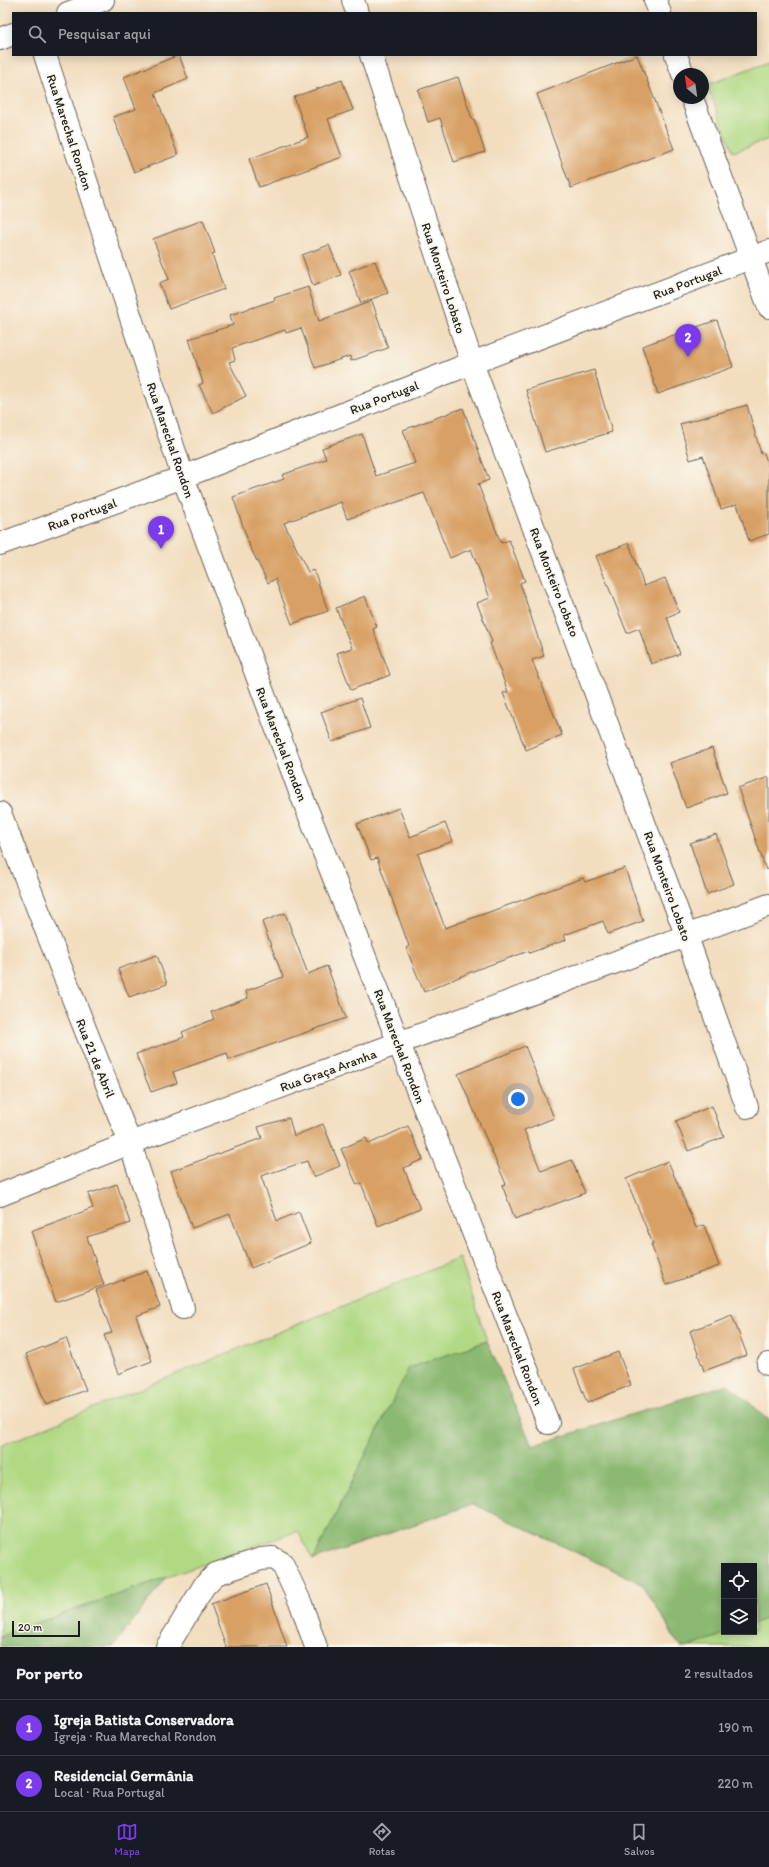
<!DOCTYPE html>
<html lang="pt">
<head>
<meta charset="utf-8">
<style>
  body { margin:0; font-family:Itim,sans-serif; background:#20242c; color:#f1f3f6 }
  .controls { position:absolute; right:12px; bottom:12px; display:grid; overflow:hidden; border-radius:0px; box-shadow:0 2px 10px #0003 }
  .controls button { width:36px; height:36px; display:grid; place-items:center; padding:0; border:0; border-bottom:1px solid #363941; background:#171b24; color:#f1f3f6; font:20px sans-serif }
  .compass { position:absolute; left:673px; top:68px; width:36px; height:36px; border-radius:50%; background:#171b24; box-shadow:0 2px 10px #0003; rotate:331deg }
  .scale { position:absolute; left:12px; bottom:10px; width:68px; box-sizing:border-box; padding-left:4px; border:2px solid #1c1c1c; border-top:0; font-size:11px; line-height:14px; white-space:nowrap; color:#1c1c1c; -webkit-text-stroke:3px #fbf7ec; paint-order:stroke }
  .you { position:absolute; left:518px; top:1099px; width:14px; height:14px; margin:-10px; border:3px solid #fff; border-radius:50%; background:#1a73e8; box-shadow:0 0 0 6px #1a73e833 }
  .badge { display:grid; place-items:center; width:26px; height:26px; border-radius:50%; background:#7c3aed; color:#fff; font-size:13px; font-weight:700 }
  .pin { position:absolute; translate:-50% -33px; filter:drop-shadow(0 1px 2px #0008) }
  .pin::after { content:''; position:absolute; top:21px; width:14px; height:12px; background:inherit; clip-path:polygon(0 0,100% 0,50% 100%) }
  .list { margin:0; padding:0; list-style:none }
  h2 { display:flex; justify-content:space-between; align-items:center; height:52px; margin:0; padding:0 16px; font-size:17px }
  h2 small { font-size:13px; font-weight:400; color:#9ea1a6 }
  .list li { display:grid; grid-template-columns:26px 1fr auto; gap:12px; align-items:center; box-sizing:border-box; height:56px; padding:0 16px; border-top:1px solid #363941 }
  .list b { display:block; font-size:15px; white-space:nowrap }
  .list p { margin:0; font-size:13px; white-space:nowrap; color:#9ea1a6 }
  .list em { font-size:13px; font-style:normal; color:#9ea1a6 }
  .icon { flex:none; width:22px; height:22px; fill:none; stroke:currentColor; stroke-width:2; stroke-linecap:round; stroke-linejoin:round }
  .map { position:relative; flex:none; width:769px; height:1647px; overflow:hidden }
  .search { position:absolute; background:#171b24; box-shadow:0 2px 10px #0003; left:12px; right:12px; top:12px; height:44px; display:flex; align-items:center; gap:10px; box-sizing:border-box; padding:0 14px; border-radius:0px; color:#9ea1a6; font-size:15px }
  .sheet { height:164px; background:#171b24 }
  nav { display:flex; justify-content:space-around; align-items:center; box-sizing:border-box; height:56px; border-top:1px solid #363941; background:#171b24; font-size:11px; color:#9ea1a6 }
  nav a { display:grid; justify-items:center; gap:2px }
  nav .on { color:#7c3aed }
  .map>svg:first-child { display:block }
  .green { fill:#b1d984; stroke:#667a50 }
  .forest { fill:#8cb972; stroke:#546a47 }
  .building { fill:#d8a065 }
  .lines { fill:none; stroke-linecap:round; stroke-linejoin:round }
  .minor-casing { stroke:#676055; stroke-width:24 }
  .minor { stroke:#fff; stroke-width:22 }
  .labels { text-anchor:middle; stroke-width:3.5; stroke-linejoin:round; paint-order:stroke }
  .street-label { font-size:13px; fill:#1c1c1c; stroke:#fbf7ec }
</style>
</head>
<body>
<div class="map">
<svg width="769" height="1647" viewBox="0 0 769 1647">
  <rect width="100%" height="100%" fill="#fbf7ec"/>
  <filter id="ink" filterUnits="userSpaceOnUse"><feTurbulence type="fractalNoise" baseFrequency=".025" numOctaves="2"/><feDisplacementMap in="SourceGraphic" scale="8" xChannelSelector="R" yChannelSelector="G"/><feConvolveMatrix kernelMatrix="1 2 1 2 8 2 1 2 1" color-interpolation-filters="sRGB"/></filter>
  <filter id="wash" filterUnits="userSpaceOnUse"><feTurbulence type="fractalNoise" baseFrequency=".012" numOctaves="4" result="noise"/><feDisplacementMap in="SourceGraphic" scale="16" xChannelSelector="R" yChannelSelector="G"/><feGaussianBlur stdDeviation="0.9" result="paint"/><feColorMatrix in="noise" values="0 0 0 0 0 0 0 0 0 0 0 0 0 0 0 0 0 1.4 0 .05"/><feComposite in="paint" operator="in"/></filter>
  <g filter="url(#wash)">
    <rect width="100%" height="100%" fill="#f2ddbe"/>
    <path class="green" d="M 769,61 L 769,139 L 733,152 L 707,85 Z
      M 460,1258 L 487,1341 L 409,1368 L 313,1560 L 298,1531 L 0,1636 L 0,1446 Z
      M 769,1618 L 769,1647 L 689,1647 L 730,1632 L 754,1632 L 754,1623 Z"/>
    <path class="forest" d="M 487,1341 L 532,1446 L 728,1384 L 769,1420 L 769,1618 L 754,1623 L 754,1566 L 724,1566 L 724,1632 L 730,1632 L 689,1647 L 680,1647 L 643,1584 L 473,1504 L 313,1560 L 409,1368 Z
      M 167,1577 L 113,1647 L 0,1647 L 0,1636 Z"/>
    <g id="blocks">
      <path class="building" d="M 179,55 L 188,79 L 155,93 L 178,155 L 134,172 L 113,117 L 136,109 L 124,77 Z
        M 637,55 L 674,149 L 571,188 L 537,94 Z
        M 458,77 L 472,119 L 474,119 L 485,152 L 454,162 L 440,118 L 428,122 L 418,90 Z
        M 342,80 L 353,110 L 328,119 L 342,157 L 259,187 L 249,159 L 308,137 L 294,97 Z
        M 203,220 L 215,253 L 212,254 L 224,289 L 169,309 L 159,283 L 169,279 L 153,239 Z
        M 329,245 L 341,275 L 313,286 L 302,255 Z
        M 375,261 L 388,293 L 361,303 L 349,271 Z
        M 308,287 L 319,321 L 372,301 L 388,348 L 351,361 L 350,356 L 315,368 L 301,328 L 286,333 L 285,330 L 232,348 L 235,360 L 229,362 L 246,396 L 213,413 L 199,385 L 203,383 L 189,339 L 233,325 L 230,315 L 275,300 L 274,298 Z
        M 717,320 L 733,367 L 658,394 L 642,346 Z
        M 594,370 L 612,432 L 545,452 L 526,390 Z
        M 747,405 L 761,454 L 764,453 L 769,468 L 769,534 L 749,541 L 737,504 L 721,509 L 703,456 L 690,460 L 680,424 Z
        M 463,408 L 489,480 L 478,484 L 501,543 L 509,540 L 525,581 L 520,583 L 544,656 L 532,660 L 562,735 L 526,750 L 503,693 L 508,692 L 490,643 L 492,642 L 477,603 L 490,598 L 471,549 L 450,558 L 424,493 L 347,519 L 341,502 L 284,523 L 308,572 L 314,570 L 328,611 L 292,624 L 275,579 L 268,583 L 250,547 L 233,497 L 284,479 L 282,475 L 326,459 L 322,448 L 362,434 L 376,476 L 415,463 L 403,430 Z
        M 629,543 L 644,586 L 665,578 L 679,612 L 667,617 L 680,654 L 651,664 L 639,628 L 627,633 L 596,556 Z
        M 365,596 L 377,627 L 373,629 L 390,675 L 351,690 L 337,653 L 352,648 L 336,608 Z
        M 360,698 L 370,728 L 332,742 L 321,712 Z
        M 712,748 L 727,793 L 686,808 L 670,763 Z
        M 769,777 L 769,869 L 766,870 L 738,788 Z
        M 399,808 L 410,837 L 445,823 L 453,841 L 418,854 L 445,928 L 583,878 L 585,882 L 625,868 L 643,921 L 608,934 L 603,921 L 564,935 L 566,940 L 529,953 L 529,951 L 478,969 L 424,992 L 406,948 L 409,946 L 377,858 L 371,860 L 357,824 Z
        M 716,834 L 734,884 L 707,894 L 690,843 Z
        M 285,913 L 308,974 L 327,966 L 346,1018 L 229,1060 L 227,1053 L 173,1072 L 177,1083 L 151,1092 L 136,1054 L 184,1037 L 182,1032 L 214,1019 L 211,1012 L 248,998 L 246,991 L 283,977 L 262,922 Z
        M 157,955 L 167,984 L 129,997 L 118,969 Z
        M 525,1046 L 554,1118 L 524,1130 L 541,1171 L 572,1160 L 585,1193 L 515,1219 L 502,1185 L 506,1184 L 458,1074 Z
        M 712,1106 L 724,1137 L 688,1151 L 676,1121 Z
        M 289,1118 L 294,1136 L 323,1124 L 340,1166 L 313,1177 L 307,1161 L 261,1176 L 277,1221 L 299,1212 L 311,1243 L 251,1268 L 230,1214 L 192,1228 L 171,1171 L 262,1138 L 258,1127 Z
        M 408,1126 L 423,1159 L 404,1168 L 420,1209 L 378,1226 L 361,1183 L 357,1185 L 341,1149 L 366,1138 L 369,1144 Z
        M 668,1161 L 696,1228 L 704,1225 L 719,1266 L 666,1285 L 651,1244 L 653,1244 L 626,1179 Z
        M 117,1184 L 130,1223 L 87,1237 L 104,1285 L 56,1302 L 31,1231 L 93,1208 L 88,1194 Z
        M 147,1271 L 160,1307 L 136,1316 L 152,1361 L 118,1374 L 104,1335 L 112,1333 L 96,1290 Z
        M 732,1315 L 747,1355 L 704,1371 L 690,1331 Z
        M 66,1338 L 86,1390 L 46,1405 L 26,1354 Z
        M 618,1352 L 631,1385 L 587,1403 L 574,1369 Z
        M 266,1584 L 287,1647 L 226,1647 L 211,1604 Z"/>
    </g>
  </g>
  <g filter="url(#ink)">
    <use href="#blocks" fill-opacity="0" stroke="#676055" stroke-width="1"/>
    <g class="lines">
      <defs>
        <path id="minor" d="M 353,0 L 357,13
          M 655,0 L 660,13
          M 68,13 L 103,0
          M 0,39 L 13,34
          M 45,55 L 183,477 L 299,789 L 548,1423
          M 371,55 L 472,363 L 687,937 L 747,1107
          M 676,55 L 683,74
          M 692,98 L 769,307
          M 0,544 L 183,477 L 472,363 L 769,251
          M 0,813 L 130,1143 L 183,1308
          M 0,1195 L 130,1143 L 769,905
          M 768,1364 L 769,1364
          M 167,1647 L 204,1586 L 216,1574 L 261,1559 L 273,1558 L 282,1563 L 301,1604 L 316,1647"/>
      </defs>
      <use href="#minor" class="minor-casing"/>
      <use href="#minor" class="minor"/>
    </g>
  </g>
  <g class="labels">
    <g class="street-label">
      <text transform="translate(70 132) rotate(72)" y="5">Rua Marechal Rondon</text>
      <text transform="translate(444 278) rotate(72)" y="5">Rua Monteiro Lobato</text>
      <text transform="translate(687 282) rotate(-21)" y="5">Rua Portugal</text>
      <text transform="translate(384 397) rotate(-21)" y="5">Rua Portugal</text>
      <text transform="translate(171 440) rotate(71)" y="5">Rua Marechal Rondon</text>
      <text transform="translate(82 514) rotate(-20)" y="5">Rua Portugal</text>
      <text transform="translate(555 582) rotate(69)" y="5">Rua Monteiro Lobato</text>
      <text transform="translate(282 744) rotate(69)" y="5">Rua Marechal Rondon</text>
      <text transform="translate(668 886) rotate(70)" y="5">Rua Monteiro Lobato</text>
      <text transform="translate(400 1046) rotate(69)" y="5">Rua Marechal Rondon</text>
      <text transform="translate(96 1058) rotate(68)" y="5">Rua 21 de Abril</text>
      <text transform="translate(328 1070) rotate(-20)" y="5">Rua Graça Aranha</text>
      <text transform="translate(518 1348) rotate(69)" y="5">Rua Marechal Rondon</text>
    </g>
  </g>
</svg>
<div class="controls">
<button><svg class="icon" aria-label="locate" viewBox="0 0 24 24"><circle cx="12" cy="12" r="6"/><path d="M12 2v4M12 18v4M2 12h4M18 12h4"/></svg></button>
<button><svg class="icon" aria-label="layers" viewBox="0 0 24 24"><path d="M12 4l9 5-9 5-9-5zM3 14l9 5 9-5"/></svg></button>
</div>
<svg class="compass" viewBox="-18 -18 36 36"><path d="M0-13l5 13h-10z" fill="#e53935"/><path d="M0 13l5-13h-10z" fill="#9ea1a6"/></svg>
<div class="scale">20 m</div>
<div class="you"></div>
<div class="pin badge" style="left:161px;top:549px">1</div>
<div class="pin badge" style="left:688px;top:357px">2</div>
<div class="search"><svg class="icon" aria-label="search" viewBox="0 0 24 24"><circle cx="10" cy="10" r="6"/><path d="M15 15l6 6"/></svg>Pesquisar aqui</div>
</div>
<section class="sheet">
<h2>Por perto<small>2 resultados</small></h2>
<ul class="list">
<li><span class="badge">1</span><div><b>Igreja Batista Conservadora</b><p>Igreja · Rua Marechal Rondon</p></div><em>190 m</em></li>
<li><span class="badge">2</span><div><b>Residencial Germânia</b><p>Local · Rua Portugal</p></div><em>220 m</em></li>
</ul>
</section>
<nav>
<a class="on"><svg class="icon" aria-label="map" viewBox="0 0 24 24"><path d="M3 6l6-2 6 2 6-2v14l-6 2-6-2-6 2zM9 4v14M15 6v14"/></svg>Mapa</a>
<a><svg class="icon" aria-label="directions" viewBox="0 0 24 24"><path d="M12 3l9 9-9 9-9-9zM9 14v-3h6M13 9l2 2-2 2"/></svg>Rotas</a>
<a><svg class="icon" aria-label="saved" viewBox="0 0 24 24"><path d="M7 4h10v16l-5-4-5 4z"/></svg>Salvos</a>
</nav>
</body>
</html>
